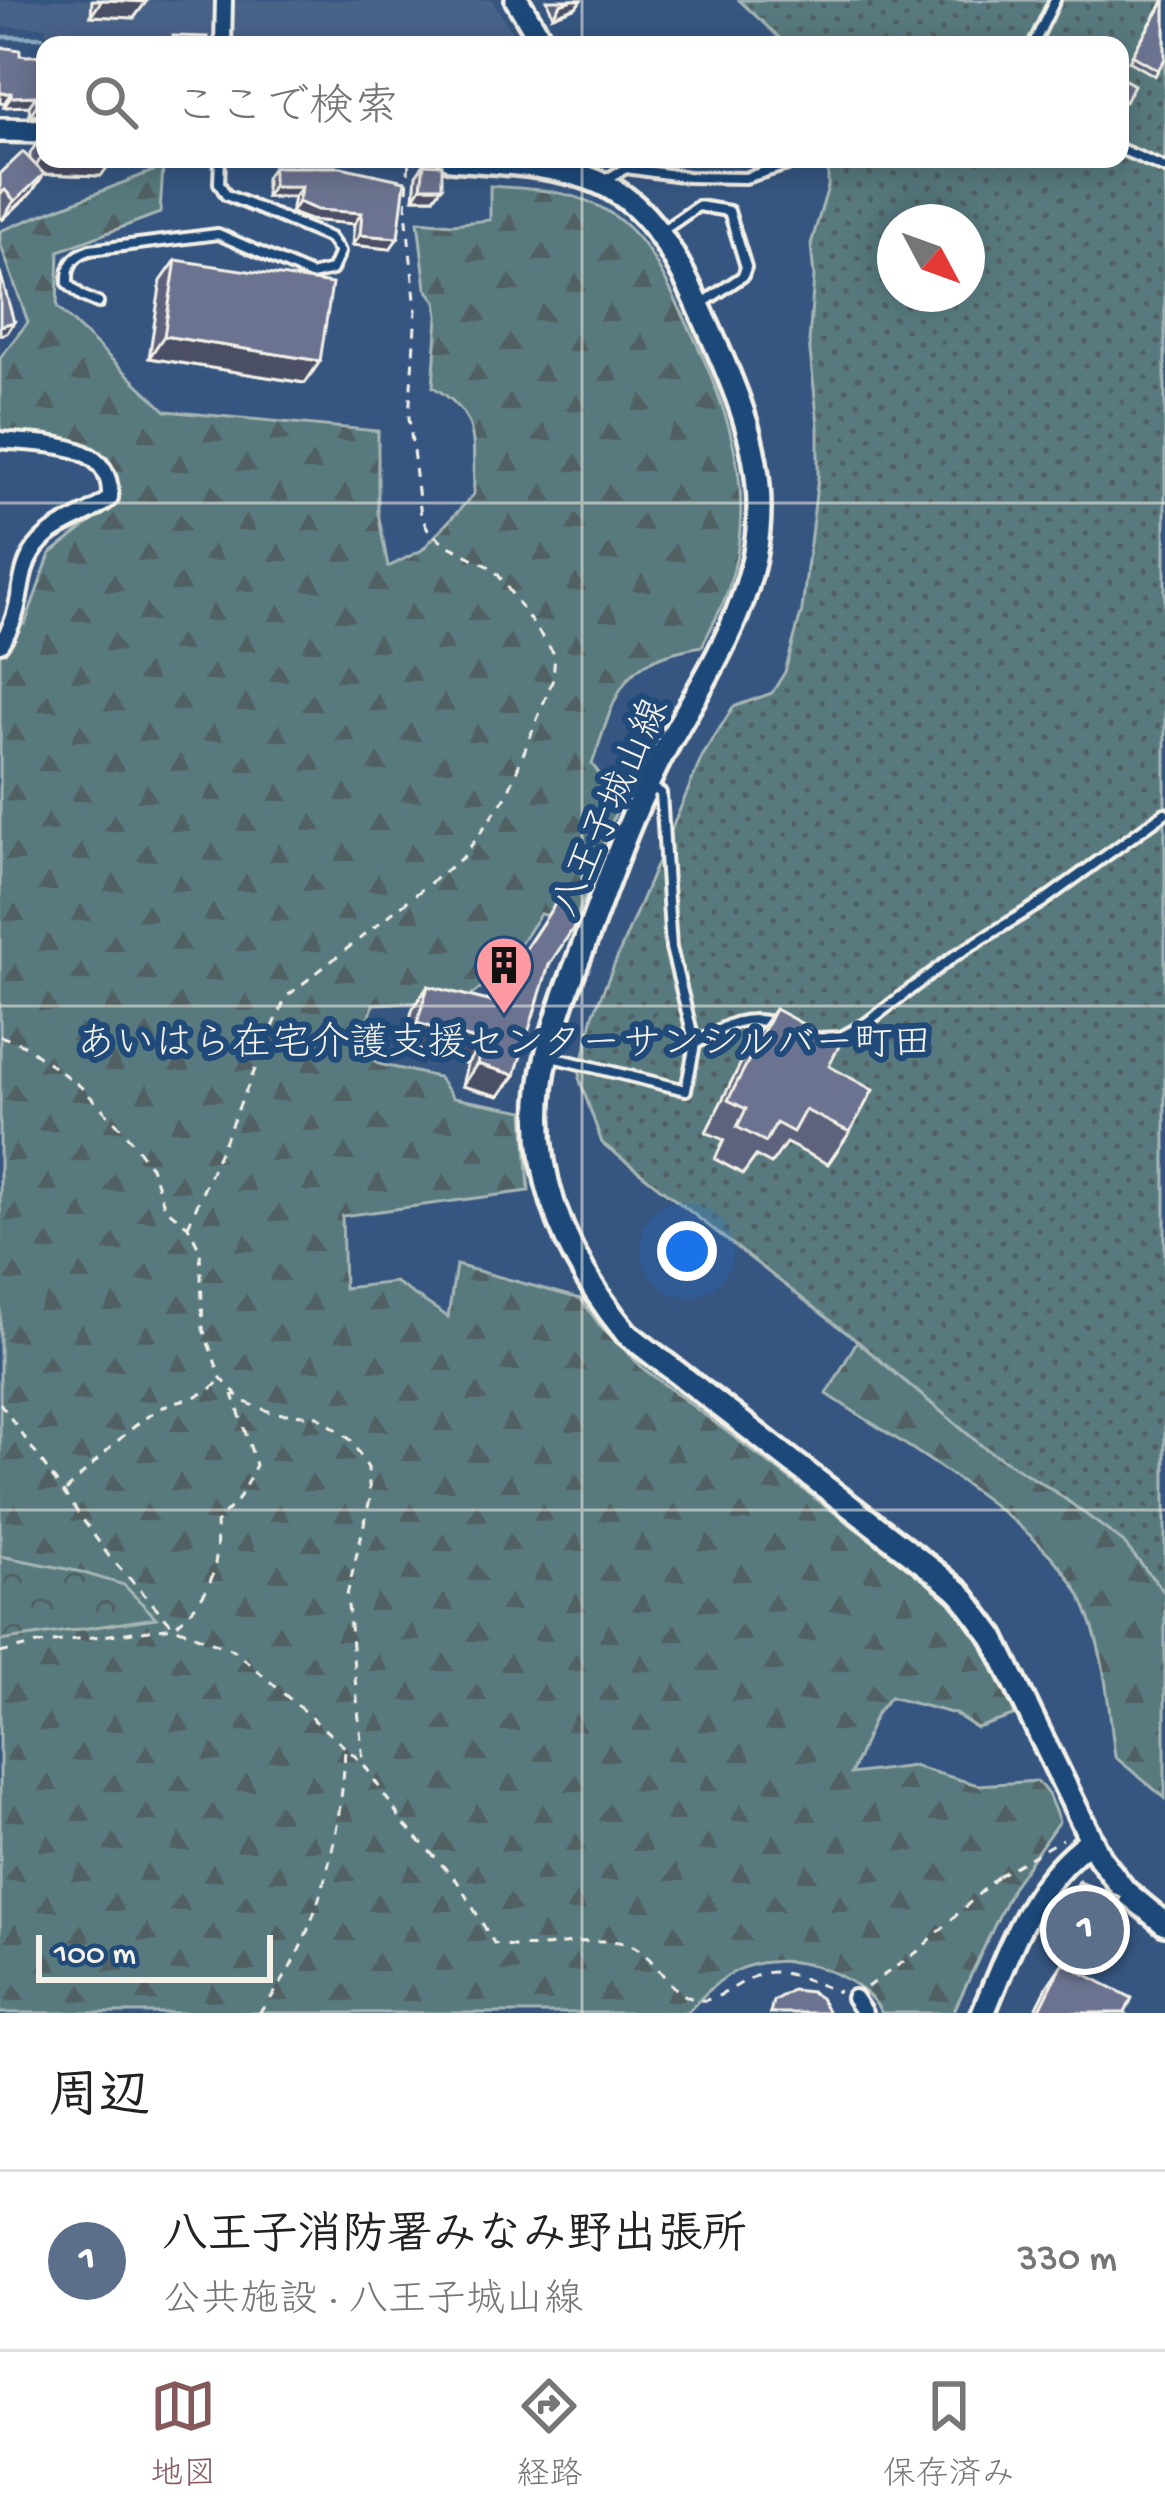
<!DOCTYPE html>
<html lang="ja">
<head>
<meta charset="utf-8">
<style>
  body { margin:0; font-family:"Gochi Hand","Klee One",sans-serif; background:#f2f2f2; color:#222 }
  .compass { position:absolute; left:877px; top:204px; width:108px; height:108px; border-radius:50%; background:#fff; box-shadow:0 6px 30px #0003; rotate:131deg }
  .scale { position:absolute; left:36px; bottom:30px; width:237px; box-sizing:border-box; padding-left:12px; border:6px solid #f4f1e8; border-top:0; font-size:33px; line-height:42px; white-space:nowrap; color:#f4f1e8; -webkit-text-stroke:9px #1f4a7a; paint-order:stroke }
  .you { position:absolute; left:687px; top:1251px; width:42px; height:42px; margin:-30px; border:9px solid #fff; border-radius:50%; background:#1a73e8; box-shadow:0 0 0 18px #1a73e833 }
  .badge { display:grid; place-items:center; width:78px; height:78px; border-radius:50%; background:#85585c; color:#fff; font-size:39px; font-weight:700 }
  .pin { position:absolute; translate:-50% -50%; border:6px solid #fff; box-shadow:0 3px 12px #0006 }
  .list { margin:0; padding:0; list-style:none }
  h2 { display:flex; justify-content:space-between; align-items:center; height:156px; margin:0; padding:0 48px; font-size:51px }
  h2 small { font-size:39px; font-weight:400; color:#767676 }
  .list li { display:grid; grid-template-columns:78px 1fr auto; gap:36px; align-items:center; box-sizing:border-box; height:180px; padding:0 48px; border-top:3px solid #e0e0e0 }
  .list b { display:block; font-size:45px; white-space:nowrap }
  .list p { margin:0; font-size:39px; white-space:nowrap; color:#767676 }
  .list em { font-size:39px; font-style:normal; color:#767676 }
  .icon { flex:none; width:66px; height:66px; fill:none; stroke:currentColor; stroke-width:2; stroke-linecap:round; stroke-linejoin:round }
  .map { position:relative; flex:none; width:1165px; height:2013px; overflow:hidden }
  .search { position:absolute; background:#fff; box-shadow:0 6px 30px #0003; left:36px; right:36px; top:36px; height:132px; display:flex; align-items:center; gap:30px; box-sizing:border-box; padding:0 42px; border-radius:24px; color:#767676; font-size:45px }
  .sheet { height:336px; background:#fff }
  nav { display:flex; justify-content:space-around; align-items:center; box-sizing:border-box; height:168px; border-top:3px solid #e0e0e0; background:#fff; font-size:33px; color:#767676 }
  nav a { display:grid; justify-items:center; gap:6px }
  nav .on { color:#85585c }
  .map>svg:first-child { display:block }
  .built { fill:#496288 }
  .grass { fill:url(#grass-dots); stroke:#a6b6b4; stroke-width:3; fill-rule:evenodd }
  .forest { fill:url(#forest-firs); stroke:#a6b6b4; stroke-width:3 }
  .park { fill:url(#park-crowns); stroke:#a6b6b4; stroke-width:3 }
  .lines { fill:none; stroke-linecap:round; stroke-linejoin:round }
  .stream { stroke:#8ca8bf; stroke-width:4.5 }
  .lane-casing { stroke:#f4f1e8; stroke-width:16 }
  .street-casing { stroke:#f4f1e8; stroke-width:22 }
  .secondary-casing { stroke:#f4f1e8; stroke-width:30 }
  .path { stroke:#f4f1e8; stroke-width:3; stroke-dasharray:9 9; stroke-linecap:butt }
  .lane { stroke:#1f4a7a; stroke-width:8 }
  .street { stroke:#1f4a7a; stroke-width:14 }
  .secondary { stroke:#1f4a7a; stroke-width:21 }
  .wall { fill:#5d637c; stroke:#f4f1e8; stroke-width:3 }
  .shaded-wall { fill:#4c5065; stroke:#f4f1e8; stroke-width:3 }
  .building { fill:#6c7390; stroke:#f4f1e8; stroke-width:3 }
  .grid { fill:none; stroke:#f4f1e8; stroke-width:3; stroke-opacity:0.55 }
  .labels { text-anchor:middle; stroke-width:12; stroke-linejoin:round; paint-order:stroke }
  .street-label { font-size:39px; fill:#f4f1e8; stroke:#1f4a7a }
  .poi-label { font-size:39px; fill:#f4f1e8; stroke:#1f4a7a }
</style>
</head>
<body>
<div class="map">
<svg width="1165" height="2013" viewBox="0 0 1165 2013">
  <defs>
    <pattern id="grass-dots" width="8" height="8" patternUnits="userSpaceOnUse" patternTransform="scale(3)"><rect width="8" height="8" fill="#597a7f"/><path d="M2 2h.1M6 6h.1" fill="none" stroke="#516162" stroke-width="1.8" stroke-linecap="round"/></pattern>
    <pattern id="forest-firs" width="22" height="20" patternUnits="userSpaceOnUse" patternTransform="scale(3)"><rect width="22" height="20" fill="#597a7f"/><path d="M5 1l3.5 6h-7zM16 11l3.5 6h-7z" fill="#516162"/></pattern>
    <pattern id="park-crowns" width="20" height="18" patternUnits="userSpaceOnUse" patternTransform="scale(3)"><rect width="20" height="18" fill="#597a7f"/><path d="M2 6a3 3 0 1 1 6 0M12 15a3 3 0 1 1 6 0" fill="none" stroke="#516162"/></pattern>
  </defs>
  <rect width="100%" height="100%" fill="#365681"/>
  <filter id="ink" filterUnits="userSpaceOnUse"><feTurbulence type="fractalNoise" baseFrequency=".00833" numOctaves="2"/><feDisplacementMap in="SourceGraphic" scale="24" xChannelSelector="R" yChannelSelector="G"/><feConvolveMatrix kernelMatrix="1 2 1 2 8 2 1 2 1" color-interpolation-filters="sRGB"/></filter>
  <g filter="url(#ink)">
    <path class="built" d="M 0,0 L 492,0 L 520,45 L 46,45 L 46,27 L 0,27 Z"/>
    <path class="grass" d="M 739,0 L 1165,0 L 1165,1593 L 1122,1542 L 1057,1493 L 983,1447 L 857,1341 L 602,1143 L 579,1078 L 593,1015 L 702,757 L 733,707 L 772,693 L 785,672 L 802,610 L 818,477 L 818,425 L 809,342 L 814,276 L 811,244 L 828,187 L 828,159 L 1120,159 L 1120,45 L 787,45 ZM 895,222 L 967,222 L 967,294 L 895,294 Z"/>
    <path class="forest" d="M 163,167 L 160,213 L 59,251 L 57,307 L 166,411 L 378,431 L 378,512 L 388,567 L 422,550 L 474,494 C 472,443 483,416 433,387 L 438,316 L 436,301 L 426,288 L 418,221 L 452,224 L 490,220 L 490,186 C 525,189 566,189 598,206 C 642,228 661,270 682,313 C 726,400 760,489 729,587 C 723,607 711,627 702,646 C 616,661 619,690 592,764 L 609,787 L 616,811 L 575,922 L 540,914 L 503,970 L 464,1001 L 373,1004 L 361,1050 L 379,1064 L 438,1077 L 453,1098 L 524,1111 L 529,1191 L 342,1216 L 344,1288 L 395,1282 L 448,1317 L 456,1265 L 581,1299 L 599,1324 L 644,1369 L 941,1593 L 981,1638 L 1016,1715 L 977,1728 L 955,1714 L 890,1697 L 876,1714 L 851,1774 L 913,1766 L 978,1785 L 1037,1781 L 1048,1794 L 1059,1821 L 1013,1886 L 953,2013 L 882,2013 C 858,1970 783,1948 738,1970 C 718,1979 702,1997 687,2013 L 0,2013 L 0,624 L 25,624 L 50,554 L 114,504 L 111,469 L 83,445 L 0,436 L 0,358 L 28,322 L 0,243 L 0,231 Z
      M 857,1341 L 983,1447 L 1057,1493 L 1123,1542 L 1165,1593 L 1165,1798 L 1115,1757 C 1108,1702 1105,1644 1079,1594 C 1040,1520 898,1442 827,1394 Z"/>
    <path class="park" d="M 0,1556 L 77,1571 L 124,1585 L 156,1618 L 0,1641 Z"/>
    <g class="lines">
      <path class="stream" d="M 0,37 L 42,37"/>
      <defs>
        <path id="lane" d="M 1033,45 L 1055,0
          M 1120,149 L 1165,168
          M 605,180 L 626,168 L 688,177 L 745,178 L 806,159
          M 662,231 L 698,206 L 729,211 L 746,267 L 743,276 L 700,305
          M 98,303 L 82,296 L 68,284 C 67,266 72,256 90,250 L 218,234 L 311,275 L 332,270 L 340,252 L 330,238 L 226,195 L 219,183 L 220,159
          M 819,1038 L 841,1037 L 865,1024 L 953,957 L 1042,902 L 1165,813
          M 695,1044 C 725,1026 740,1014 776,1023
          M 548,1056 L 686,1090 L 695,1044 L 671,948 L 661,793 L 648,785"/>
        <path id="street" d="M 223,45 L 224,0
          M 0,440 C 42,445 113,439 110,498 C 86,520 51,522 32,553 C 16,578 25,611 0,644
          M 854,1998 L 864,2013"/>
        <path id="secondary" d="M 517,0 L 544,45
          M 0,130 L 45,131
          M 451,159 C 594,169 638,170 700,309 C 729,374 759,436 759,508 C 759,598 711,667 669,742 C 636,801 614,864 591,926 C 575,969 557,1011 547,1055 C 522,1159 562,1254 626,1333 L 935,1572 L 960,1593 L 993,1637 L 1100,1858 L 1125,1891 L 1165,1924
          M 983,2013 C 1010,1949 1031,1883 1090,1841"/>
      </defs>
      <use href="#lane" class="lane-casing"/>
      <use href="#street" class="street-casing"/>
      <use href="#secondary" class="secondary-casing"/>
      <path class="path" d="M 0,1036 L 24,1045 L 80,1086 L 123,1130 L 151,1167 L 165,1208 L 188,1226 L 200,1250 L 203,1329 L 221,1378 L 242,1401 L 273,1413 L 318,1416 L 351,1440 L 368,1468 L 370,1499 L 347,1595 L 363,1761
        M 188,1226 L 286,997 L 463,857 L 507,795 L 553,679 L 555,655 L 494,569 L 443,543 L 428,529 L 421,516 L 409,418 L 416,310 L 406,210 L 409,159
        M 0,1403 L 108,1555 L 174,1627 C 212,1593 219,1573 216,1523 L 238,1500 L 256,1465 L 233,1394
        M 66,1491 C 88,1469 142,1413 170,1404 C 188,1397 209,1397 220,1379
        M 0,1653 L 37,1644 L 174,1627 L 235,1651 L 363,1763 L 404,1824 L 457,1881 L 494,1943 C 540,1954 584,1935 625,1943 C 655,1950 666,1995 698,2000 C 721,2004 748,1970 776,1972 C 796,1974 820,1985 839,1992
        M 998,1876 L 1062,1839
        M 867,1987 L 917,1952 L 998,1876
        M 259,2013 C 316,1948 343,1831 345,1746"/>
      <use href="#lane" class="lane"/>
      <use href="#street" class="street"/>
      <use href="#secondary" class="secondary"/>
    </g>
    <path class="wall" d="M 92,0 L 146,0 L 134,18 L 91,16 Z
      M 547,0 L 581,0 L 576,7 L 553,16 Z
      M 1164,0 L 1158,70 L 1155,76 L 1129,61 Z
      M 0,47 L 20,55 L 45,114 L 30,115 L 29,106 L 4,107 L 4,103 L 0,103 Z
      M 45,132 L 45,159 L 101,176 L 44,174 L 31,193 L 2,220 L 0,217 L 0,174 L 30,159 L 30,153 Z
      M 424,164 L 434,198 L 414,198 L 416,175 Z
      M 273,167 L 341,167 L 390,249 L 352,245 L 354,224 L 310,220 L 291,213 L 294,197 L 266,197 L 266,178 Z
      M 176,260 L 320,361 L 305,383 L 149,358 L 161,281 Z
      M 557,901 L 549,965 L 499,1096 L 462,1086 L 467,1064 L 402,1045 L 413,1008 L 428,986 L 488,1001 L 493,986 L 508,965 L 521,955 Z
      M 775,1009 L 829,1066 L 850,1132 L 828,1164 L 786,1143 L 771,1164 L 756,1156 L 743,1174 L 715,1159 L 724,1140 L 706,1132 L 752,1041 Z
      M 1079,1882 L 1094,1954 L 1053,1939 L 1068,1899 Z
      M 1063,1963 L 1125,2013 L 1034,2013 L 1048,1985 Z"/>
    <path class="shaded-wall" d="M 102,0 L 146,2 L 134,18 L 91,16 Z
      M 572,0 L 581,0 L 576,7 L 553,16 L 560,4 Z
      M 0,93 L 11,93 L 4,103 L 0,103 Z
      M 36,96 L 29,106 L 4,107 L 11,97 Z
      M 45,104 L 45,114 L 30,115 L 37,105 Z
      M 45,152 L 45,159 L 113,159 L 101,176 L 44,174 L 31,193 L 2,220 Z
      M 273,187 L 302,187 L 294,197 L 266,197 Z
      M 421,187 L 442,187 L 434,198 L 414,198 Z
      M 298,202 L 362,213 L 354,224 L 310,220 L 291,213 Z
      M 360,235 L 398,238 L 390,249 L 352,245 Z
      M 14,322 L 7,333 L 0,335 L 0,326 Z
      M 164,336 L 320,361 L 305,383 L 149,358 Z
      M 417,1023 L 482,1042 L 467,1064 L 402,1045 Z
      M 477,1064 L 515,1075 L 499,1096 L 462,1086 Z
      M 1064,1922 L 1105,1937 L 1094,1954 L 1053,1939 Z"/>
    <path class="building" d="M 1165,0 L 1165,59 L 1158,70 L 1132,55 Z
      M 173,36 L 207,37 L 206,45 L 173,45 Z
      M 0,47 L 20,50 L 20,55 L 27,56 L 45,55 L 45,104 L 37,105 L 36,96 L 11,97 L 11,93 L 0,93 Z
      M 1122,78 L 1134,85 L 1125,102 L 1120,99 L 1120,81 Z
      M 23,152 L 44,174 L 15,201 L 5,190 L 0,194 L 0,174 Z
      M 424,164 L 442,165 L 442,187 L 421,187 Z
      M 273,167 L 341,167 L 405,181 L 398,238 L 360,235 L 362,213 L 317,210 L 298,202 L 302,187 L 273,187 Z
      M 176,260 L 332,284 L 320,361 L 164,336 Z
      M 0,272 L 14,322 L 0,326 Z
      M 557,901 L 567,905 L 565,911 L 578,921 L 549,965 L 515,1075 L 477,1064 L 482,1042 L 417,1023 L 428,986 L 496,1003 L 508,965 L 523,953 Z
      M 775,1009 L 840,1044 L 829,1066 L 873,1090 L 850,1132 L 805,1110 L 793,1132 L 776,1123 L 766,1142 L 737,1127 L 746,1109 L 728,1100 Z
      M 1079,1882 L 1120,1897 L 1105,1937 L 1064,1922 Z
      M 1063,1963 L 1132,1998 L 1125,2013 L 1038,2013 Z
      M 792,1990 L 811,1992 L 820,1998 L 828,2013 L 770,2013 L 773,2001 Z"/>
  </g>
  <path class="grid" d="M 582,0 L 582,45M 582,159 L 582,2013M 0,503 L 1165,503M 0,1006 L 1165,1006M 0,1510 L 1165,1510"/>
  <defs>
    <symbol id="building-pin" viewBox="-11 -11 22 30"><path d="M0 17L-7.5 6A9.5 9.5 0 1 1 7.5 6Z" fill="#ff9aa2" stroke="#1f4a7a"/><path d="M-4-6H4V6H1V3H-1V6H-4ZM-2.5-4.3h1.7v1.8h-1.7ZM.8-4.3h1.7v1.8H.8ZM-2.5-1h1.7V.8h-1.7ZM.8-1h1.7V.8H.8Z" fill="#111"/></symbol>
  </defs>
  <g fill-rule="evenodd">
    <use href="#building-pin" x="471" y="932" width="66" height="90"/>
  </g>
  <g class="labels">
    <g class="street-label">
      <text transform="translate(607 806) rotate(-66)" y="14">八王子城山線</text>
    </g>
    <g class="poi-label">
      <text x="504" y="1054">あいはら在宅介護支援センターサンシルバー町田</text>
    </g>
  </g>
</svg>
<svg class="compass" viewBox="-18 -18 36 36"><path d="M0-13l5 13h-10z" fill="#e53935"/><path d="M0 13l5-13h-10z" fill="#767676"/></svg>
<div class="scale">100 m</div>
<div class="you"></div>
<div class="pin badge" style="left:1085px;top:1930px;background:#5c6f8a">1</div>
<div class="search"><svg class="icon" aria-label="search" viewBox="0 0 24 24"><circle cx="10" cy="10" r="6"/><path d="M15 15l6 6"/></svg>ここで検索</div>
</div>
<section class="sheet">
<h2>周辺<small></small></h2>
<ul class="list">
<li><span class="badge" style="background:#5c6f8a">1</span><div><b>八王子消防署みなみ野出張所</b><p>公共施設 · 八王子城山線</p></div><em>330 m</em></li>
</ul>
</section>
<nav>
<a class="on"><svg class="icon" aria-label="map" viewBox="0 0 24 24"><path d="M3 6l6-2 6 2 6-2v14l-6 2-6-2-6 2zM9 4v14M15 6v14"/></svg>地図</a>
<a><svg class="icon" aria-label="directions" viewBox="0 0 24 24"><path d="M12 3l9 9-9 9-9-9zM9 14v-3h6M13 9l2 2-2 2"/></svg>経路</a>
<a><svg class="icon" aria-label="saved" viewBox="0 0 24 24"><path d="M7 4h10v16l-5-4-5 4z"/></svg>保存済み</a>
</nav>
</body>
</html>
